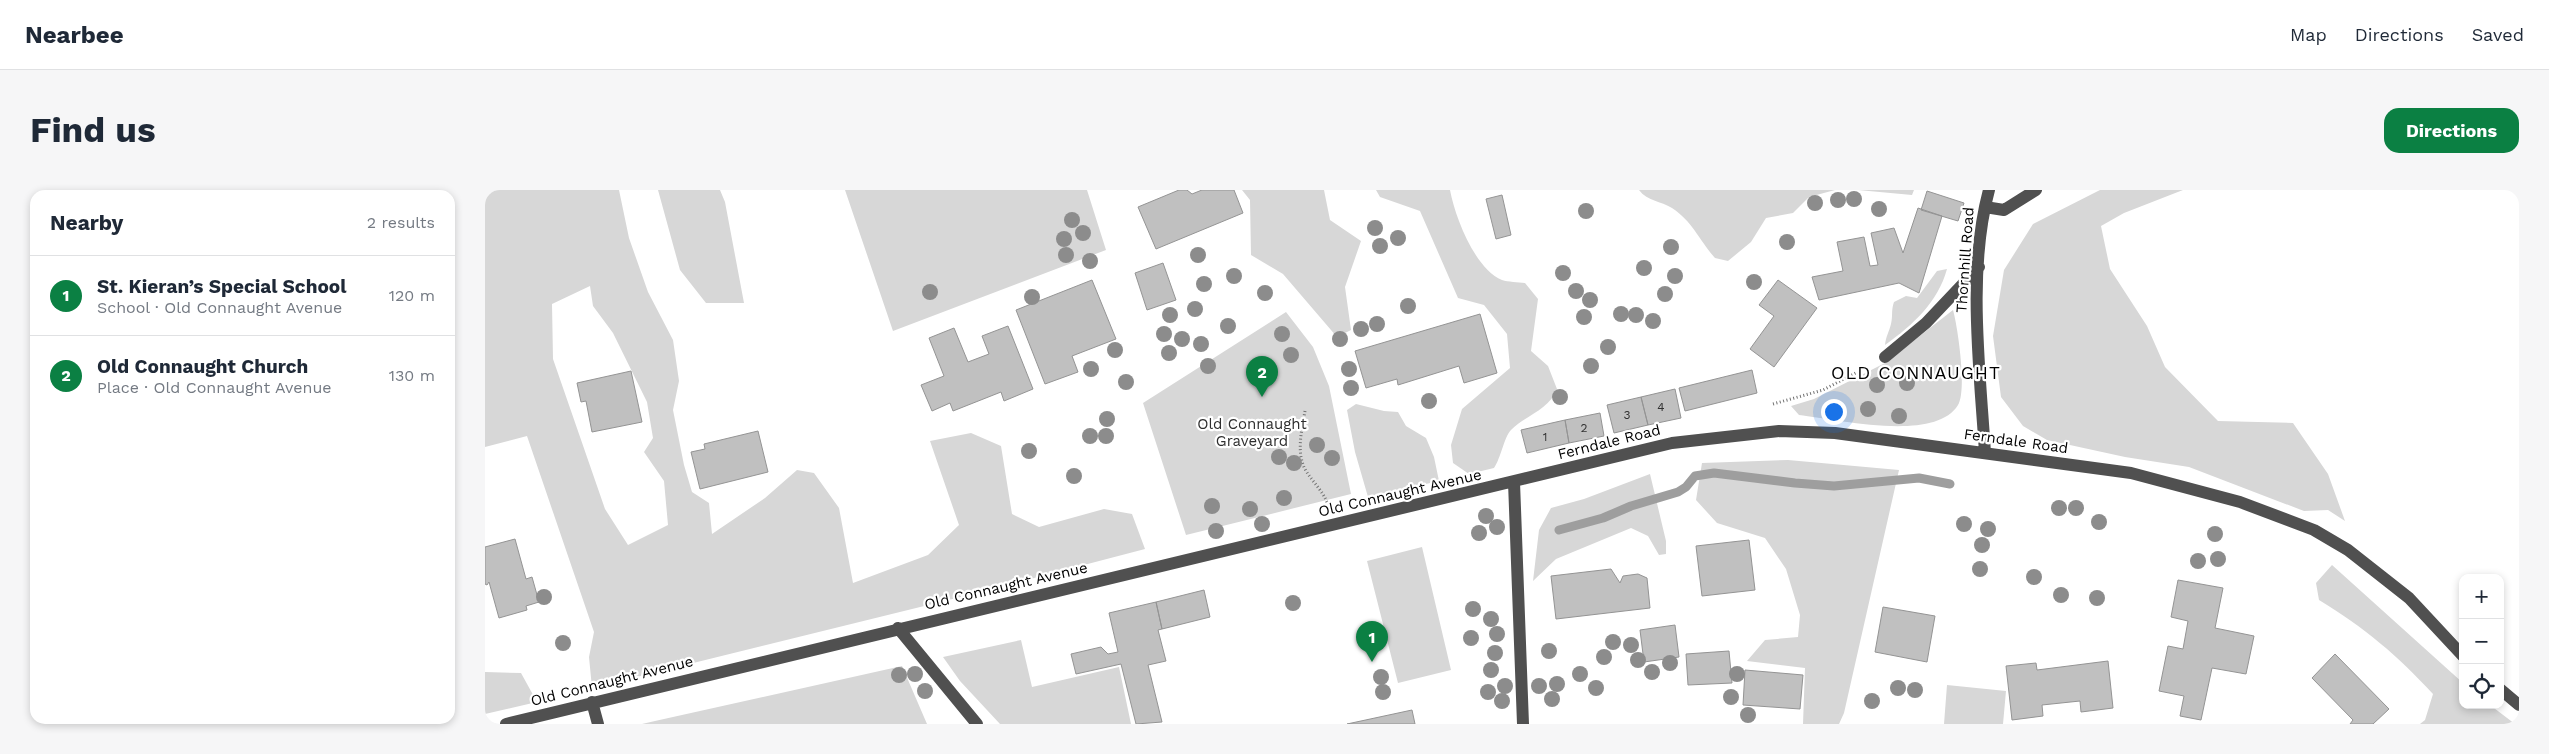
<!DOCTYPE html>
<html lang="en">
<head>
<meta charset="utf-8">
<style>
  body { margin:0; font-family:"Work Sans",sans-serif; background:#f6f6f7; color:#1f2937 }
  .controls { position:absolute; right:15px; bottom:15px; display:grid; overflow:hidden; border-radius:10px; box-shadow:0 2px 8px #0003 }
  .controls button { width:45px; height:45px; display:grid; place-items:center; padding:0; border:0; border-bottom:1px solid #e0e1e3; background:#fff; color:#1f2937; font:25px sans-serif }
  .you { position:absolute; left:1348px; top:221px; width:18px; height:18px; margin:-12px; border:4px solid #fff; border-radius:50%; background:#1a73e8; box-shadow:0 0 0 8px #1a73e833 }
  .badge { display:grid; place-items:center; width:32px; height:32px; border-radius:50%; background:#0b8043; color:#fff; font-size:16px; font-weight:700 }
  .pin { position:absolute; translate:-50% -41px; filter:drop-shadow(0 1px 2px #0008) }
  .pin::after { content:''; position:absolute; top:26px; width:18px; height:15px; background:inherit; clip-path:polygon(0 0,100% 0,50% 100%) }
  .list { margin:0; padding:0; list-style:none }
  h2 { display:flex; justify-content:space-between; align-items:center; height:65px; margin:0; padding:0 20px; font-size:21px }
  h2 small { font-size:16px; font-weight:400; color:#747a83 }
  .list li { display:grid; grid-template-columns:32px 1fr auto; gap:15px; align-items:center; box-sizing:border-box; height:80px; padding:0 20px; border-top:1px solid #e0e1e3 }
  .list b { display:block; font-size:19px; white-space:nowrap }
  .list p { margin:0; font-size:16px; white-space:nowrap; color:#747a83 }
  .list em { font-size:16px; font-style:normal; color:#747a83 }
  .icon { flex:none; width:28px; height:28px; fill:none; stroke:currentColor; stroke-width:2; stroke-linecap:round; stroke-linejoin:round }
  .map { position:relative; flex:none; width:2034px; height:534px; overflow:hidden; border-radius:15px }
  header { display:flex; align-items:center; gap:30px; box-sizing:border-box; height:70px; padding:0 25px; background:#fff; border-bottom:1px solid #e0e1e3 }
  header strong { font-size:24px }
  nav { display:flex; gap:28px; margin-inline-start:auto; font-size:18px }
  .intro { display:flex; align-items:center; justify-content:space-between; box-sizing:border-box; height:120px; padding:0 30px }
  h1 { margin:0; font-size:35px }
  .button { padding:12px 22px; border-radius:15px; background:#0b8043; color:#fff; font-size:18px; font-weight:700 }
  main { display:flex; gap:30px; padding:0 30px }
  aside { flex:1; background:#fff; border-radius:15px; box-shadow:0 2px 8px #0003 }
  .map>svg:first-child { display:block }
  .green { fill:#d7d7d7; fill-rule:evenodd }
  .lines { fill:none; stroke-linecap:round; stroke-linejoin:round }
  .stream { stroke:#9e9e9e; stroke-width:9 }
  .building { fill:#c0c0c0; stroke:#949494 }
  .path { stroke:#727272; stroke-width:3; stroke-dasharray:1 2.5; stroke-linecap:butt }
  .minor { stroke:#505050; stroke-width:12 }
  .tree { fill:#8c8c8c }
  .labels { text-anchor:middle; stroke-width:4.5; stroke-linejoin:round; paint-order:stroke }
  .number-label { font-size:12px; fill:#303030 }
  .street-label { font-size:15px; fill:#000; stroke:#fff }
  .park-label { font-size:15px; fill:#2e2e2e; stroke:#fff }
  .quarter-label { font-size:18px; letter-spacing:1px; fill:#000; stroke:#fff }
</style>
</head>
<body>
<header>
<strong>Nearbee</strong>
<nav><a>Map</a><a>Directions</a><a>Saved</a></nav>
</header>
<div class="intro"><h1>Find us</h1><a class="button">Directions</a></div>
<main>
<aside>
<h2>Nearby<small>2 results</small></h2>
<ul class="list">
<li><span class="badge">1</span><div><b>St. Kieran’s Special School</b><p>School · Old Connaught Avenue</p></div><em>120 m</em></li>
<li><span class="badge">2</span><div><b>Old Connaught Church</b><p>Place · Old Connaught Avenue</p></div><em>130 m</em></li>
</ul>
</aside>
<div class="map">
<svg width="2034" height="534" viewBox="0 0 2034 534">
  <rect width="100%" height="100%" fill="#fff"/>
  <path class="green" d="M 0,0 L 134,0 L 144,48 L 163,102 L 188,150 L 194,191 L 188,220 L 199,275 L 207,302 L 224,313 L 227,344 L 280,308 L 312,280 L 329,283 L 354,318 L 368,393 L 443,365 L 474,335 L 445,251 L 486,243 L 516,256 L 527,324 L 554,337 L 619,319 L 647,324 L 660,359 L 496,402 L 107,498 L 104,467 L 109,442 L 42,246 L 0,257 ZM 105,96 L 108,116 L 128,143 L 162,212 L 168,248 L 159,262 L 179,291 L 183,335 L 143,355 L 120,319 L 68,169 L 67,114 Z
    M 173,0 L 235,0 L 240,12 L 259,113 L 221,113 L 195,80 Z
    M 360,0 L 602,0 L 621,60 L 408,141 Z
    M 757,0 L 839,0 L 845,30 L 876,51 L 860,97 L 866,140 L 852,147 L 798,84 L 766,65 L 765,10 Z
    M 891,0 L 965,0 C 970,27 990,79 1017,90 C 1023,92 1033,92 1040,93 L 1053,109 L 1046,161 L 1063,176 L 1072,199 C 1064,220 1041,225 1026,240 C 1019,247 1016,268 1009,278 L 984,284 L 968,273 L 966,255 L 977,219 L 1025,178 L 1022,144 L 999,115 L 973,108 L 935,21 L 895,7 Z
    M 1154,0 L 1350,0 L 1324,7 L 1308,23 L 1281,28 L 1266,52 L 1243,71 L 1230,68 C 1214,50 1208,32 1187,18 C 1176,11 1162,11 1154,0 Z
    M 1373,0 L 1429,0 L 1427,5 Z
    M 1615,0 L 1698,0 L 1639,23 L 1616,36 L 1625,79 L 1662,136 L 1680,177 L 1733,231 L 1808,233 L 1843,284 L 1860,331 L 1843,320 L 1819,321 L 1704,277 L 1640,267 L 1562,250 L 1538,236 L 1516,207 L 1508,146 L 1519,80 L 1548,34 Z
    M 1462,79 C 1453,112 1428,135 1400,155 C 1401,146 1404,142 1406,134 C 1408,126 1406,120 1409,112 L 1421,106 L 1432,108 L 1452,81 Z
    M 1468,120 C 1473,138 1482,200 1473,215 C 1450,253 1351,229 1314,225 L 1306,216 L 1329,209 L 1400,173 Z
    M 801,122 L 828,157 L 844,196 L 866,304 L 701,345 L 658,213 Z
    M 871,214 L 899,221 L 913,222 L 921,236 L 941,248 L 949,267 L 954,291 L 883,307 L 870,262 L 862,220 Z
    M 1303,270 L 1414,280 L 1359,523 L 1354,534 L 1318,534 L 1320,478 L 1262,471 L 1280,450 L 1313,447 L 1315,425 L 1301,379 L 1280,348 L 1232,333 L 1211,310 L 1217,273 Z
    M 1165,284 L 1181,351 L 1181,364 L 1174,365 L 1163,346 L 1146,338 L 1071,369 L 1048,391 L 1054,340 L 1066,318 L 1099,309 Z
    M 937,357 L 966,480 L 913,493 L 882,371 Z
    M 1847,375 L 1978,493 L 1978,515 L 2005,515 L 2030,534 L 1935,534 L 1940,530 L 1948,504 C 1912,465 1880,438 1834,410 L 1831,393 Z
    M 536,450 L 547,497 L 634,477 L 646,534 L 515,534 L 475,491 L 458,467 Z
    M 417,476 L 442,534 L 157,534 L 170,531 Z
    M 0,482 L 36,483 L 52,512 L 0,524 Z
    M 1462,495 L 1521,501 L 1518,534 L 1459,534 Z"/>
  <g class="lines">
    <path class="stream" d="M 1074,340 L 1118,328 L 1146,316 L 1193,302 L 1201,297 L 1210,286 L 1229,283 L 1310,293 L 1349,296 L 1434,288 L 1465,294"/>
  </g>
  <path class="building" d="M 694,0 L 702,0 L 707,4 L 717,0 L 749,0 L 758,23 L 671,59 L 653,17 Z
    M 1442,1 L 1479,13 L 1473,31 L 1436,20 Z
    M 1017,5 L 1026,45 L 1011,49 L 1001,9 Z
    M 1433,18 L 1457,26 L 1434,103 L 1414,93 L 1334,110 L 1327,87 L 1358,81 L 1352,52 L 1379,47 L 1385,76 L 1393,75 L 1386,43 L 1409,38 L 1418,63 Z
    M 678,73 L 691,110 L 662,120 L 650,83 Z
    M 607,90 L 631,149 L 587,166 L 593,182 L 560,194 L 531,120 Z
    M 1293,90 L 1332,118 L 1289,177 L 1265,159 L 1289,126 L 1274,115 Z
    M 995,124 L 1012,183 L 979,193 L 974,176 L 913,195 L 912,189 L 881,198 L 870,161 Z
    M 523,136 L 548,199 L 519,211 L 516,202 L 468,221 L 465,213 L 447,221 L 436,195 L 459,186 L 444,148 L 469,138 L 483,172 L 504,164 L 497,146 Z
    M 1267,180 L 1272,203 L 1200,221 L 1194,198 Z
    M 146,181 L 157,232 L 107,242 L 101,211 L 96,212 L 92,193 Z
    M 1190,199 L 1196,228 L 1163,235 L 1156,207 Z
    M 1156,207 L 1163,235 L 1129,243 L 1122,215 Z
    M 1115,223 L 1119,246 L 1084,253 L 1080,230 Z
    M 1080,230 L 1084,253 L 1042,263 L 1036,240 Z
    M 273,241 L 283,282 L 215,299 L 206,262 L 220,259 L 219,254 Z
    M 30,349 L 41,389 L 47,387 L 54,412 L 41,416 L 42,420 L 14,428 L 4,392 L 2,395 L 0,394 L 0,357 Z
    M 1264,350 L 1270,400 L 1217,406 L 1211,356 Z
    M 1126,379 L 1135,393 L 1138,386 L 1153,384 L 1162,388 L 1165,418 L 1071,429 L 1066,386 Z
    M 1693,390 L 1738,398 L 1730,438 L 1769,446 L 1761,484 L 1727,478 L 1716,530 L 1695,526 L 1699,506 L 1674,501 L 1683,456 L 1698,459 L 1703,431 L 1686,427 Z
    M 719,400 L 725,427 L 677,439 L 671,412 Z
    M 671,412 L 677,439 L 673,440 L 681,471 L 663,475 L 677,532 L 651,534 L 636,474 L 591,484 L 586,464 L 616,457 L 623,464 L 633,462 L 624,423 Z
    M 1398,417 L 1450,426 L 1442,472 L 1390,462 Z
    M 1190,435 L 1194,467 L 1159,472 L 1155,440 Z
    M 1244,461 L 1247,493 L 1203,495 L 1201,464 Z
    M 1850,464 L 1904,519 L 1888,534 L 1865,534 L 1868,530 L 1827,488 Z
    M 1623,471 L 1628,518 L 1596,522 L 1595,511 L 1557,515 L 1558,526 L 1527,530 L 1521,476 L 1551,473 L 1552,480 Z
    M 1260,480 L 1318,485 L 1315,519 L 1258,515 Z
    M 927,520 L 930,534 L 862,534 Z"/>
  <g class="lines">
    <path class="path" d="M 1288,214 L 1338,200 L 1382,177
      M 820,221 C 817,239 811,262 820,279 C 827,292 838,300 843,315"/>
    <path class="minor" d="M 1500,17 L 1519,20 L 1551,0
      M 1400,167 L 1441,133 L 1494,77
      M 1500,263 C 1495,180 1482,81 1504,0
      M 1029,292 L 1038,534
      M 413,438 L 492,534
      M 2015,499 L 2034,515
      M 107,512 L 113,534
      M 21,534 L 1187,253 L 1294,241 L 1350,243 L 1646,283 L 1755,312 L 1829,340 L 1863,360 L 1924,408 L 1978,466"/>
  </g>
  <g class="tree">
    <circle cx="1369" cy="9" r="8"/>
    <circle cx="1353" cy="10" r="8"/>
    <circle cx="1330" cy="13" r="8"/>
    <circle cx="1394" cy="19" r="8"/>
    <circle cx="1101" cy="21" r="8"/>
    <circle cx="587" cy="30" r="8"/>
    <circle cx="890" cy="38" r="8"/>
    <circle cx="598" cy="43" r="8"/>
    <circle cx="913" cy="48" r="8"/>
    <circle cx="579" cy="49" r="8"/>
    <circle cx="1302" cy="52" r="8"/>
    <circle cx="895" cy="56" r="8"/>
    <circle cx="1186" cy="57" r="8"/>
    <circle cx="581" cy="65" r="8"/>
    <circle cx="713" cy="65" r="8"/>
    <circle cx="605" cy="71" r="8"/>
    <circle cx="1159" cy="78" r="8"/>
    <circle cx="1078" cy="83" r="8"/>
    <circle cx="749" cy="86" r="8"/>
    <circle cx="1190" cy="86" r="8"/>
    <circle cx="1269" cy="92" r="8"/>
    <circle cx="719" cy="94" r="8"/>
    <circle cx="1091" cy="101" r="8"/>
    <circle cx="445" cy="102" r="8"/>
    <circle cx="780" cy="103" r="8"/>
    <circle cx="1180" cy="104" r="8"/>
    <circle cx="547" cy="107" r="8"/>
    <circle cx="1105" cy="110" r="8"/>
    <circle cx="923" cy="116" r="8"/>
    <circle cx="710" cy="119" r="8"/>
    <circle cx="1136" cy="124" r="8"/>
    <circle cx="685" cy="125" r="8"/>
    <circle cx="1151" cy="125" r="8"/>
    <circle cx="1099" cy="127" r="8"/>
    <circle cx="1168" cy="131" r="8"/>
    <circle cx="892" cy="134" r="8"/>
    <circle cx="743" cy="136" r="8"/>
    <circle cx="876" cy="139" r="8"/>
    <circle cx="679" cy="144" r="8"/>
    <circle cx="797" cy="144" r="8"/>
    <circle cx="697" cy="149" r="8"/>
    <circle cx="855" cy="149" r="8"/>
    <circle cx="716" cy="154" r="8"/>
    <circle cx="1123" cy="157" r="8"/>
    <circle cx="630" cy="160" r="8"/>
    <circle cx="684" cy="163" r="8"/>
    <circle cx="806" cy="165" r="8"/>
    <circle cx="723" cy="176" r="8"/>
    <circle cx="1106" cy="176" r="8"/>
    <circle cx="606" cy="179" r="8"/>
    <circle cx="864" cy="179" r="8"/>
    <circle cx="641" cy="192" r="8"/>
    <circle cx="1422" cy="193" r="8"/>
    <circle cx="1392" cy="195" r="8"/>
    <circle cx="866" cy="198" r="8"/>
    <circle cx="1075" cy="207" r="8"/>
    <circle cx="944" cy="211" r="8"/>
    <circle cx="1383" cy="219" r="8"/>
    <circle cx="1414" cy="226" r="8"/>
    <circle cx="622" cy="229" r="8"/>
    <circle cx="605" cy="246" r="8"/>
    <circle cx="621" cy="246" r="8"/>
    <circle cx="832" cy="255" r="8"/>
    <circle cx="544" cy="261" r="8"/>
    <circle cx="794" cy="267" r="8"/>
    <circle cx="847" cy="268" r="8"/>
    <circle cx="809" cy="273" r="8"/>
    <circle cx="589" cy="286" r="8"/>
    <circle cx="799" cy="308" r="8"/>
    <circle cx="727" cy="316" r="8"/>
    <circle cx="1574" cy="318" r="8"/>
    <circle cx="1591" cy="318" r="8"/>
    <circle cx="765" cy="319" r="8"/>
    <circle cx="1001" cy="326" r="8"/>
    <circle cx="1614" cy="332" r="8"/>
    <circle cx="777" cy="334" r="8"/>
    <circle cx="1479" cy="334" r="8"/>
    <circle cx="1012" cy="337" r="8"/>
    <circle cx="1503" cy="339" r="8"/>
    <circle cx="731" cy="341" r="8"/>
    <circle cx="994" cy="343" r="8"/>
    <circle cx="1730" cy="344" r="8"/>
    <circle cx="1497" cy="355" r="8"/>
    <circle cx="1733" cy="369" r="8"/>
    <circle cx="1713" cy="371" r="8"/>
    <circle cx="1495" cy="379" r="8"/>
    <circle cx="1549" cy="387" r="8"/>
    <circle cx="1576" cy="405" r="8"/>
    <circle cx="59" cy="407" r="8"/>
    <circle cx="1612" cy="408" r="8"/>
    <circle cx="808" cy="413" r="8"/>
    <circle cx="988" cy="419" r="8"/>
    <circle cx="1006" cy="429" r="8"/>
    <circle cx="1012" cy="444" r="8"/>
    <circle cx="986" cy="448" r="8"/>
    <circle cx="1128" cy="452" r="8"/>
    <circle cx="78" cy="453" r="8"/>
    <circle cx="1146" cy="455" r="8"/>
    <circle cx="1064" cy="461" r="8"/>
    <circle cx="1010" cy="463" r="8"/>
    <circle cx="1119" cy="467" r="8"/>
    <circle cx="1153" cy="470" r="8"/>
    <circle cx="1185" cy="473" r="8"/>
    <circle cx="1006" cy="480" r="8"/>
    <circle cx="1167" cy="482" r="8"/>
    <circle cx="430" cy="484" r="8"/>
    <circle cx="1095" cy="484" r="8"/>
    <circle cx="1252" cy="484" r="8"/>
    <circle cx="414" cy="485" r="8"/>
    <circle cx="896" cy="487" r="8"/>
    <circle cx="1072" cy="494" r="8"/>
    <circle cx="1020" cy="496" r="8"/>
    <circle cx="1054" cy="496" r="8"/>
    <circle cx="1111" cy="498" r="8"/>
    <circle cx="1413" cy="498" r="8"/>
    <circle cx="1430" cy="500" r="8"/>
    <circle cx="440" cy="501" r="8"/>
    <circle cx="898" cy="502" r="8"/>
    <circle cx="1003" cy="502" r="8"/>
    <circle cx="1246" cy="507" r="8"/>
    <circle cx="1067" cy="509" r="8"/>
    <circle cx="1017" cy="511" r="8"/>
    <circle cx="1387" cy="511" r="8"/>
    <circle cx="1263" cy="525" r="8"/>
  </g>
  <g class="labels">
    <g class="number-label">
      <text x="1176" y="221">4</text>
      <text x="1142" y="229">3</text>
      <text x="1099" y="242">2</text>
      <text x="1060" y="251">1</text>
    </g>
    <g class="street-label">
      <text transform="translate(1480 70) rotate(-86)" y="5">Thornhill Road</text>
      <text transform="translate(1531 251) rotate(8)" y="5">Ferndale Road</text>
      <text transform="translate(1124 252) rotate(-14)" y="5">Ferndale Road</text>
      <text transform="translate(915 303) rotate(-13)" y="5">Old Connaught Avenue</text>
      <text transform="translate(521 396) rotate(-13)" y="5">Old Connaught Avenue</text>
      <text transform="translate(127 491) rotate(-14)" y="5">Old Connaught Avenue</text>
    </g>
    <g class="park-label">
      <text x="767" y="239">Old Connaught<tspan x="767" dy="17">Graveyard</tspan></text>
    </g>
    <g class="quarter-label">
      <text x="1431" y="189">OLD CONNAUGHT</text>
    </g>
  </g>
</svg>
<div class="controls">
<button>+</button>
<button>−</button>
<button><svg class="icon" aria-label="locate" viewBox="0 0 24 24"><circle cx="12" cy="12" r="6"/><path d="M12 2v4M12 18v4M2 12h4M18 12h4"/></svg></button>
</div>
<div class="you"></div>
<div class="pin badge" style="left:887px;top:472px">1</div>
<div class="pin badge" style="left:777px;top:207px">2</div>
</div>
</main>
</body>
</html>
